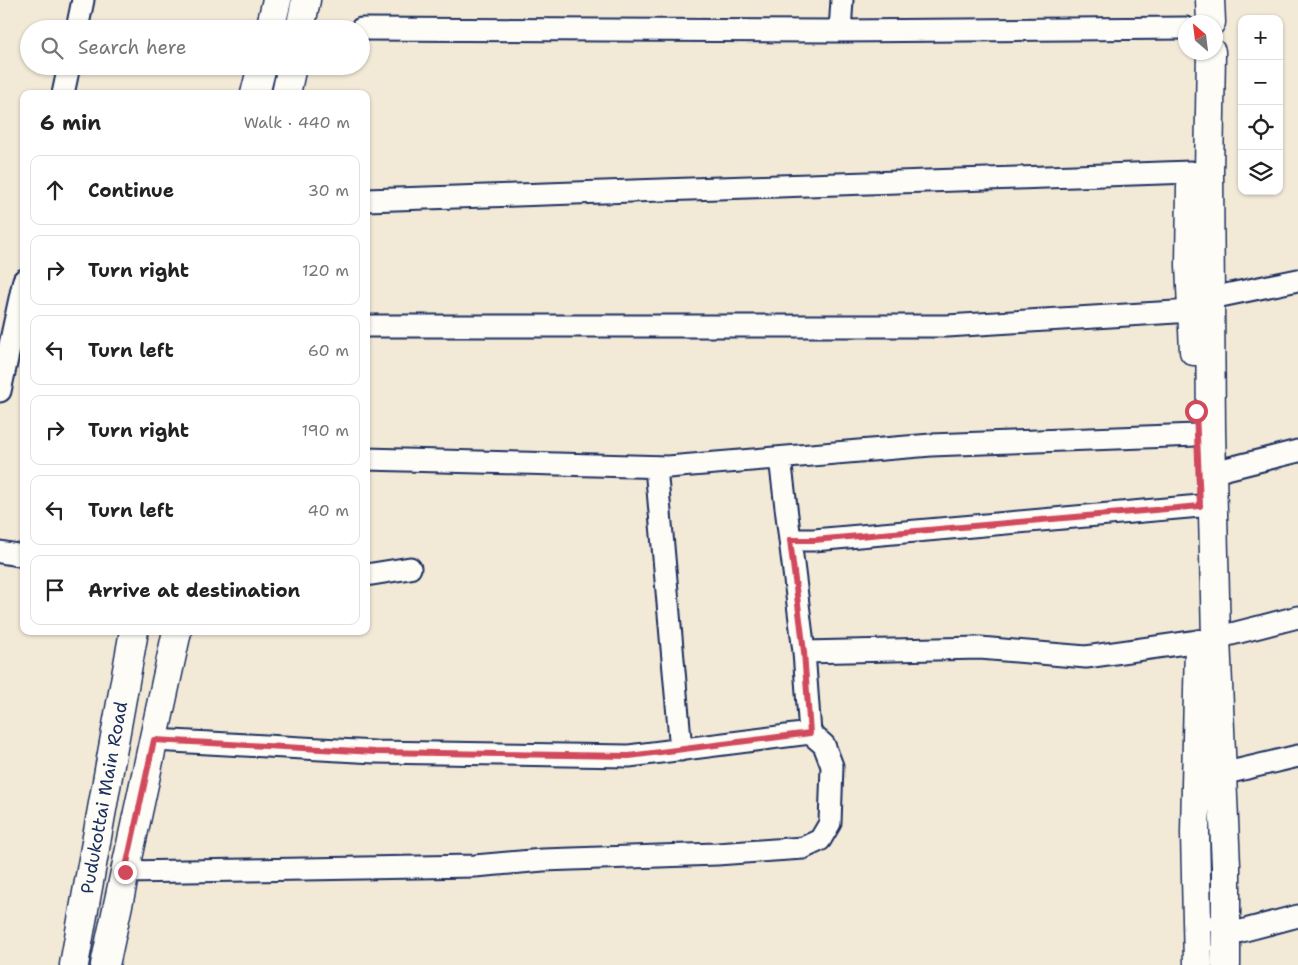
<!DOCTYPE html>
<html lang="en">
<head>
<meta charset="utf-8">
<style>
  body { margin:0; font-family:"Shantell Sans",sans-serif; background:#f6f6f6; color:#222 }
  .controls { position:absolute; right:15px; top:15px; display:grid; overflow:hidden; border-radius:10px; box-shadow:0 1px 4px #0004 }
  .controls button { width:45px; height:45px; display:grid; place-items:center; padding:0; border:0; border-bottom:1px solid #e0e0e0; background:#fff; color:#222; font:25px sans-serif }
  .compass { position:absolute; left:1178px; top:15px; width:45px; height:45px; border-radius:50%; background:#fff; box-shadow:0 1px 4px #0004; rotate:332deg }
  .stop { position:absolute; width:15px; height:15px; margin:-11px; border:4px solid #d1495b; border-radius:50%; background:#fff }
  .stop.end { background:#d1495b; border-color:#fff; box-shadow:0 1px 5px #0008 }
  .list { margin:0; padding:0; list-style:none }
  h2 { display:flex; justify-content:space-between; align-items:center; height:65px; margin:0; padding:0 20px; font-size:21px }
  h2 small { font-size:16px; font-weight:400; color:#767676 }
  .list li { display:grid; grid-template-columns:32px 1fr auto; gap:15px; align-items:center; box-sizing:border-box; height:70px; margin:0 10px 10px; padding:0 10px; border:1px solid #e0e0e0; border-radius:10px }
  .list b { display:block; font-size:19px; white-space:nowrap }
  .list em { font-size:16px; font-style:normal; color:#767676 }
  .icon { flex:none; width:28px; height:28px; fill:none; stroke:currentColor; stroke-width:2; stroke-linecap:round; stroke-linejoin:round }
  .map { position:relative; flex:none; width:1298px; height:965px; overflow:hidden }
  .search { position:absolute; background:#fff; box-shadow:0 1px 4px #0004; left:20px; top:20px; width:350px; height:55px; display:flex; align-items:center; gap:12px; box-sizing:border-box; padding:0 18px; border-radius:28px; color:#767676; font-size:19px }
  .panel { position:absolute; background:#fff; box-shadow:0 1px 4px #0004; left:20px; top:90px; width:350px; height:545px; border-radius:10px }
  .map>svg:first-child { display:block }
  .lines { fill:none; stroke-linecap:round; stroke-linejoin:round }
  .street-casing { stroke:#1b2f5e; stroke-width:25 }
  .secondary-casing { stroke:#1b2f5e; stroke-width:31 }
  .primary-casing { stroke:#1b2f5e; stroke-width:31 }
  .street { stroke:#fdfcf7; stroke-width:21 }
  .secondary { stroke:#fdfcf7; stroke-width:28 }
  .primary { stroke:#fdfcf7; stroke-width:28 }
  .route { stroke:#d1495b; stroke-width:6 }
  .labels { text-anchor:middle; stroke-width:4.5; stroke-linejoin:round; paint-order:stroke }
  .street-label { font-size:18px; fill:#1b2f5e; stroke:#fdfcf7 }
</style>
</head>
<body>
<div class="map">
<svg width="1298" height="965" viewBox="0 0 1298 965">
  <rect width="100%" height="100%" fill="#f2e9d7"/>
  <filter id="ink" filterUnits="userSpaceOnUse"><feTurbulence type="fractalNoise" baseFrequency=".02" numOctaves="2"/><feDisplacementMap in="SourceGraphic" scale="10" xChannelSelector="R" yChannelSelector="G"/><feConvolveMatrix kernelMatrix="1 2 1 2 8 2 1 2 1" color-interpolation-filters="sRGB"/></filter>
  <g filter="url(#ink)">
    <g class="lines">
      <defs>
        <path id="street" d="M 77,29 L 83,0
          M 361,29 L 840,31 L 1186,28
          M 840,31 L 842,0
          M 63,94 L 69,66
          M 366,200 L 1191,172
          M 1211,298 L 1298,280
          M 366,326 L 947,326 L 1192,311
          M 0,391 L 24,280
          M 780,458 L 790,540 L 814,540 L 1200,506
          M 366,459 L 668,467 L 931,445 L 1197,435
          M 656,467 L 681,750
          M 1214,472 L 1298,451
          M 790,540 L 804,652
          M 0,552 L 24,556
          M 366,575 L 410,568
          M 1216,638 L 1298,617
          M 154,740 L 375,752 L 629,756 L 810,733 L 804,652 L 980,648 L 1086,657 L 1199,641
          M 1222,774 L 1298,756
          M 125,872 L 475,866 L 543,860 L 717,854 L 803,848 L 820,840 L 830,823 L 832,766 L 824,745 L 810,733
          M 1226,935 L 1298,916"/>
        <path id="secondary" d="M 1210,0 L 1211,22
          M 1211,52 L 1209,173 L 1211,430 L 1216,638 L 1226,866 L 1226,965
          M 1191,187 L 1190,265 L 1194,351
          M 1198,965 L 1195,833 L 1199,644"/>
        <g id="primary">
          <path d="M 270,29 L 277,0"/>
          <path d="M 300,29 L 306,0"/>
          <path d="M 255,94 L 262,66"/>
          <path d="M 286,94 L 292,66"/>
          <path id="s1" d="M 74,965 L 134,631"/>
          <path d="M 105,965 L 177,631"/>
        </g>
      </defs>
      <use href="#street" class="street-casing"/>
      <use href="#secondary" class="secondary-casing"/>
      <use href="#primary" class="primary-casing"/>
      <use href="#street" class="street"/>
      <use href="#secondary" class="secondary"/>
      <use href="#primary" class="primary"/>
    </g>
  </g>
  <g class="lines" filter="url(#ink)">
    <path class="route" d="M 125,872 L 154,740 L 375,752 L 629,756 L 810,733 L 804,652 L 790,540 L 814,540 L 1200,506 L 1196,411"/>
  </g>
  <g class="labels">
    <g class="street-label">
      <text dy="6" stroke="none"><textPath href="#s1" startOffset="170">Pudukottai Main Road</textPath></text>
    </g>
  </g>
</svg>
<div class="controls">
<button>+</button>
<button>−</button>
<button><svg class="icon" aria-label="locate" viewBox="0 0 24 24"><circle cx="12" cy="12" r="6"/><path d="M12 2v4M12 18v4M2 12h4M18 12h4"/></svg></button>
<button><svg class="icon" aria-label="layers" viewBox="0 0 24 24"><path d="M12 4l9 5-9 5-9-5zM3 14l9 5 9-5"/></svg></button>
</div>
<svg class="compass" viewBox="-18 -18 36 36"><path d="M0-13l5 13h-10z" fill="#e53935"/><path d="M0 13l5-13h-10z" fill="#767676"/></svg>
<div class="stop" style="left:1196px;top:411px"></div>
<div class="stop end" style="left:125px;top:872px"></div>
<div class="search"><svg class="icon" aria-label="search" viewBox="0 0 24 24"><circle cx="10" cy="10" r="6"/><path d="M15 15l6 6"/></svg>Search here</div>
<section class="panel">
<h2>6 min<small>Walk · 440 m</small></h2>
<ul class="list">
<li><svg class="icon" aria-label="ahead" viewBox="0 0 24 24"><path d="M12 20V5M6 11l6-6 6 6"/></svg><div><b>Continue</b></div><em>30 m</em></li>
<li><svg class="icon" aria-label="right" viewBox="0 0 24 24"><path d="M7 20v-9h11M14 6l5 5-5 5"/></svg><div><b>Turn right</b></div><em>120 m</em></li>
<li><svg class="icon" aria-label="left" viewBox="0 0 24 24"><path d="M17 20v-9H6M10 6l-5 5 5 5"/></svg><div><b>Turn left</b></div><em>60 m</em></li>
<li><svg class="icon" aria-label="right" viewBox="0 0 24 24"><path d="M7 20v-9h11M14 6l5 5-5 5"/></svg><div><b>Turn right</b></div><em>190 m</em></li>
<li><svg class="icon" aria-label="left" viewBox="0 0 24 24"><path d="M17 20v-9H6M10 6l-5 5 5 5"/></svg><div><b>Turn left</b></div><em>40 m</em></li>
<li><svg class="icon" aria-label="arrive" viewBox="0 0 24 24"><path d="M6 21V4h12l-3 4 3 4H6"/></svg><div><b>Arrive at destination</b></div></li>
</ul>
</section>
</div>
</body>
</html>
